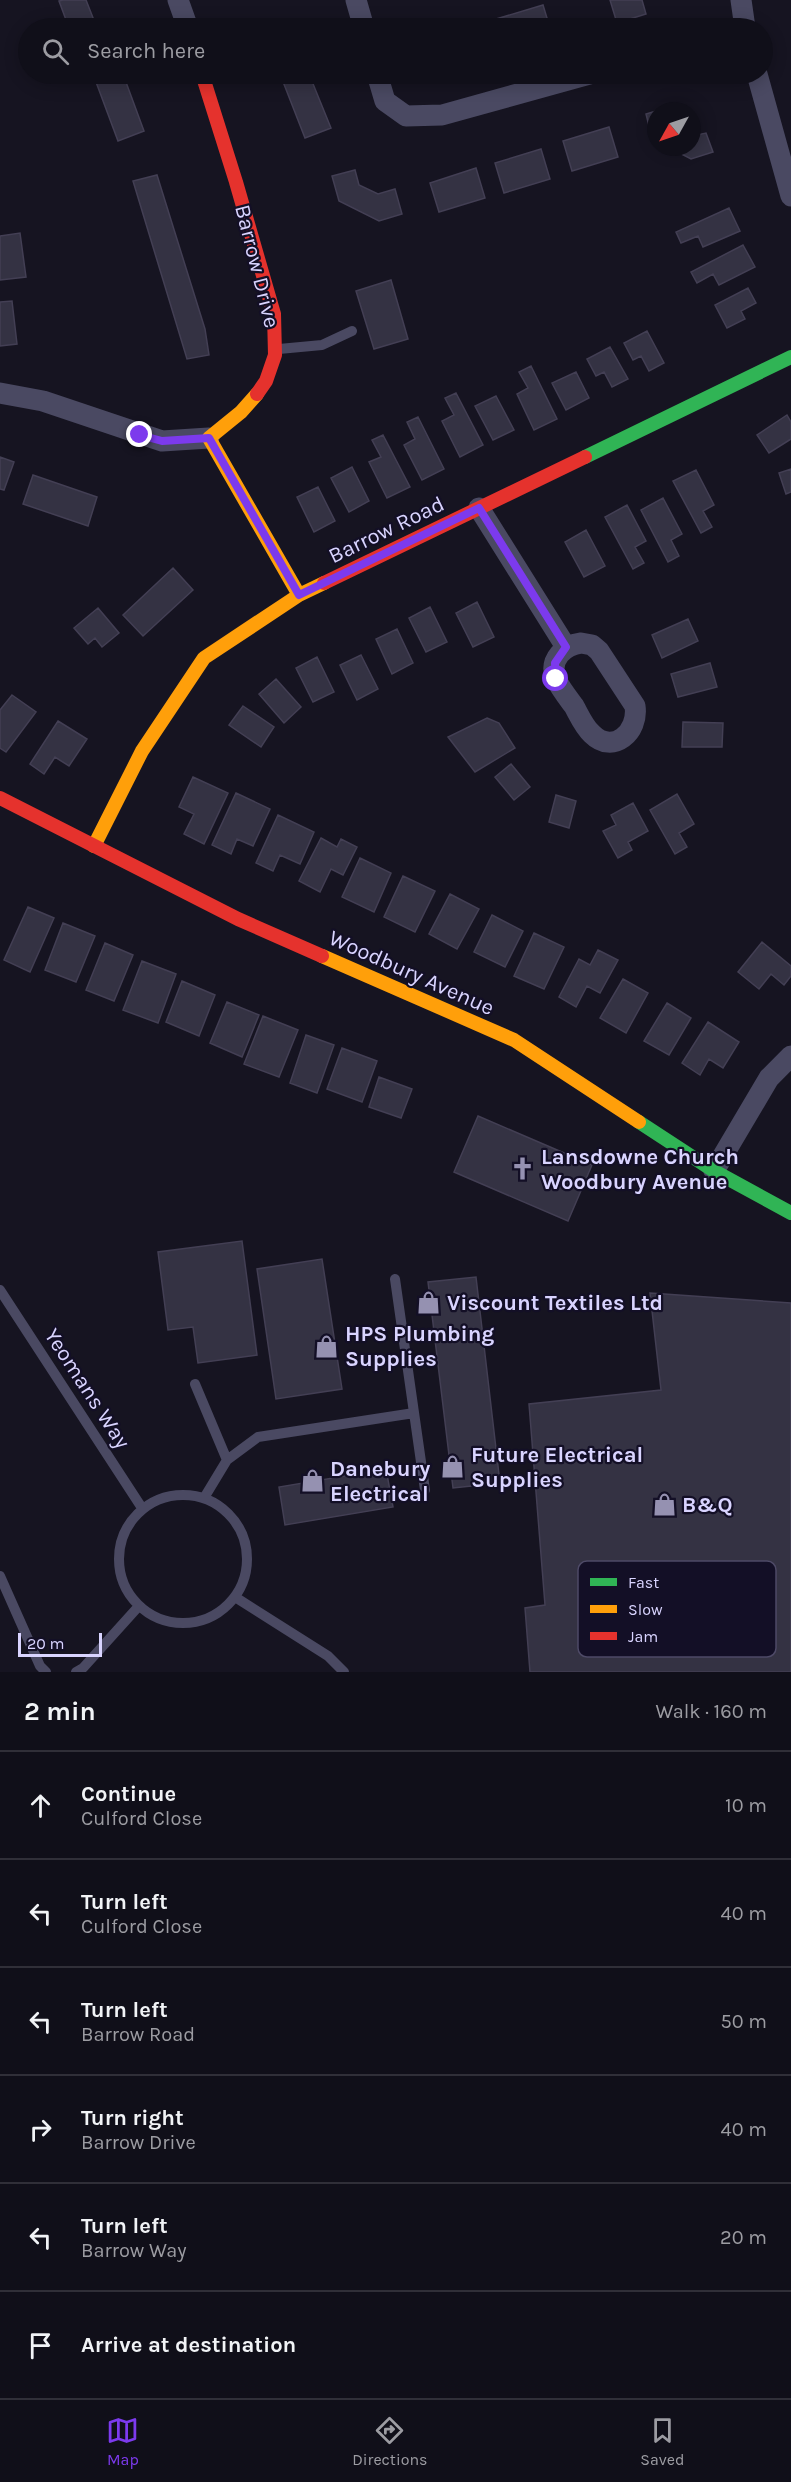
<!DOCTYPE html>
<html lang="en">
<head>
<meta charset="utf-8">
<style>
  body { margin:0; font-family:Karla,sans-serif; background:#1e1d26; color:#f1f3f6 }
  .compass { position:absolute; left:647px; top:102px; width:54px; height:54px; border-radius:50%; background:#100f19; box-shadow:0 3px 15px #0003; rotate:230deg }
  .scale { position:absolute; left:18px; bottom:15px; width:84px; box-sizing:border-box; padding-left:6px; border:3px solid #d9d4ff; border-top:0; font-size:16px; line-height:21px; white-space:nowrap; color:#d9d4ff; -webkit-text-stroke:4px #130f26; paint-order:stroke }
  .stop { position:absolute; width:18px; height:18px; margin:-14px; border:4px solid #7c3aed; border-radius:50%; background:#fff }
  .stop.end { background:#7c3aed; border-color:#fff; box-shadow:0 2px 6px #0008 }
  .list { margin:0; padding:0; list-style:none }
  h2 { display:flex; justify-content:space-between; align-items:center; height:78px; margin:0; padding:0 24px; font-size:26px }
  h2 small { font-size:20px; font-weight:400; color:#9c9ca2 }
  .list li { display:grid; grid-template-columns:39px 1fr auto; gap:18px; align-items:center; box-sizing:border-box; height:108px; padding:0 24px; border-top:2px solid #302f38 }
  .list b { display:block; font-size:22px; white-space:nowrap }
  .list p { margin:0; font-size:20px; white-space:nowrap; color:#9c9ca2 }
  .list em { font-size:20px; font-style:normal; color:#9c9ca2 }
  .icon { flex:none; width:33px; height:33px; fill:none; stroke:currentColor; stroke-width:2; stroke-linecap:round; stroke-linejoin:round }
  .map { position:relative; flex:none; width:791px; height:1672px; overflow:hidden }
  .search { position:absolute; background:#100f19; box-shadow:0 3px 15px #0003; left:18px; right:18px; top:18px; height:66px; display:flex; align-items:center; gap:15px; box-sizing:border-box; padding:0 21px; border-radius:33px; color:#9c9ca2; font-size:22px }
  .sheet { height:726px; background:#100f19 }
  nav { display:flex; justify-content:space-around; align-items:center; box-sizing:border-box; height:84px; border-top:2px solid #302f38; background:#100f19; font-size:16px; color:#9c9ca2 }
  nav a { display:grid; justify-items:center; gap:3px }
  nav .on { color:#7c3aed }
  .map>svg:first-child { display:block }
  .building { fill:#343243; stroke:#433f54; stroke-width:1.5 }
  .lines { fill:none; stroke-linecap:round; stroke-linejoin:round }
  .lane { stroke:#4a4962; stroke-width:10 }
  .street { stroke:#4a4962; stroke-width:21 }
  .fast { stroke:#30b455; stroke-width:14 }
  .slow { stroke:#ff9f0a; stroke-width:14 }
  .jam { stroke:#e5322d; stroke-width:14 }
  .route { stroke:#7c3aed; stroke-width:8 }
  .labels { text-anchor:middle; stroke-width:4.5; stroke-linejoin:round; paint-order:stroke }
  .street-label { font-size:22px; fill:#d9d4ff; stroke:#130f26 }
  .poi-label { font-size:22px; font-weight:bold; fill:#d9d4ff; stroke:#130f26; text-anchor:start }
  .key { fill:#130f26; stroke:#4e4a67; stroke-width:1.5 }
  .key-label { font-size:16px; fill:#d9d4ff }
</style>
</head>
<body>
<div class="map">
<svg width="791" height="1672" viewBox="0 0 791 1672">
  <rect width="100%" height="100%" fill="#161421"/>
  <path class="building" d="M 63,0 L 86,0 L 97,28 L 69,28 L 59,1 Z
    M 610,0 L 642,0 L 646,14 L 617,23 Z
    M 543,5 L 550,28 L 466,28 Z
    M 289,21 L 292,28 L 269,28 Z
    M 93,74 L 123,74 L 144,131 L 118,141 Z
    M 280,74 L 309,74 L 331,128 L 305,138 Z
    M 656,111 L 656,141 L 652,138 L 646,114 Z
    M 609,127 L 618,157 L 572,171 L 563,141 Z
    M 706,133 L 713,152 L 691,159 L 668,147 L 692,147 L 692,136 Z
    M 541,149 L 550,179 L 504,193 L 495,163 Z
    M 476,168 L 485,198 L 439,212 L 430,183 Z
    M 355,170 L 359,185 L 378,194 L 395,189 L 402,214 L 379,221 L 339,201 L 332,176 Z
    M 157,175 L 205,329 L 209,355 L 187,359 L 133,181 Z
    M 729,208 L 740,231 L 703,247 L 698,236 L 681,243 L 676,232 Z
    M 20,233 L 26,277 L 0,280 L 0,236 Z
    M 743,245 L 755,267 L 719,285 L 713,274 L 697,283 L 691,272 Z
    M 391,280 L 408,339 L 374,349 L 356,291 Z
    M 748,288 L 756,303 L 741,311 L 745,319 L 727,328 L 715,305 Z
    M 12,301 L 17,344 L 0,346 L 0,302 Z
    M 647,331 L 664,363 L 649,371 L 641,356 L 633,360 L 624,343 Z
    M 610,347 L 628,379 L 612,387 L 604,372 L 596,376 L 587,359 Z
    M 531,366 L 557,419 L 534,430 L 517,394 L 528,388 L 519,372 Z
    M 576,372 L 589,398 L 566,410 L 552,383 Z
    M 456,393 L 483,445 L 460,457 L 442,421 L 454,415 L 445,398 Z
    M 496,396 L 514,430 L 493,440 L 475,406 Z
    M 787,415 L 791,422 L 791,439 L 769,453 L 757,435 Z
    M 418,417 L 444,469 L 422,480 L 404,445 L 415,439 L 407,422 Z
    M 383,435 L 410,487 L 387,498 L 369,462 L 381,457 L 372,440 Z
    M 0,457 L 14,462 L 4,490 L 0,489 Z
    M 352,467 L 369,501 L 349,512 L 331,478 Z
    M 791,469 L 791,492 L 786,494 L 779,473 Z
    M 696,470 L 714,505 L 703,511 L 712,527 L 701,533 L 673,481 Z
    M 33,475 L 97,497 L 88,526 L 23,504 Z
    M 318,487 L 335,521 L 314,532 L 297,497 Z
    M 663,498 L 682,534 L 671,540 L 679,556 L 668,562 L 641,510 Z
    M 627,505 L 646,541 L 635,547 L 644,563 L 633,569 L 605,517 Z
    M 586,530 L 605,566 L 584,577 L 565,542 Z
    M 173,568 L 193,590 L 143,636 L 123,615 Z
    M 477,602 L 494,637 L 473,647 L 456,613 Z
    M 430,607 L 447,642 L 426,652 L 409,618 Z
    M 98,608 L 119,633 L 102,647 L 95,638 L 88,644 L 74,628 Z
    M 688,619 L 698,641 L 662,658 L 652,635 Z
    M 397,629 L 413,663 L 392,674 L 376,639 Z
    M 361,655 L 378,689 L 357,700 L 340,665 Z
    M 317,657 L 334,692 L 313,702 L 296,668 Z
    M 710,663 L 717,687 L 678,697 L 671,674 Z
    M 276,679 L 301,707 L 284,723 L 259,694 Z
    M 12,695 L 36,712 L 6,752 L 0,748 L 0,710 Z
    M 243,706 L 274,727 L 261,747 L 229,725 Z
    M 487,718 L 499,723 L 515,748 L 475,772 L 448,737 Z
    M 58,721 L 87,739 L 69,766 L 55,757 L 44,774 L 30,764 Z
    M 683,722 L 723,723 L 722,747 L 682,747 Z
    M 511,764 L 530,787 L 514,800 L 495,777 Z
    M 193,777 L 228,793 L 204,844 L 184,834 L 194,814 L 179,807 Z
    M 236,793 L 270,809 L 253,846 L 237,839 L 231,854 L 212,845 Z
    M 677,794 L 694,824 L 679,833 L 687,847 L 675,854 L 650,810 Z
    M 556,795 L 576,801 L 569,828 L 549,822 Z
    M 633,803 L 648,831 L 628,842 L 632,850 L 618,858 L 603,831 L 616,825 L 611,815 Z
    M 278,815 L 314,832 L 300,864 L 280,855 L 273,871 L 256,863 Z
    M 321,838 L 337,847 L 341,839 L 357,847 L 343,875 L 331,869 L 320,892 L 299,881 Z
    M 360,858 L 391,873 L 374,912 L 342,897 Z
    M 403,876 L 435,891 L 415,932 L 384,917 Z
    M 450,894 L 479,909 L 457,949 L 429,934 Z
    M 28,907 L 54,918 L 30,972 L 4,960 Z
    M 492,915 L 523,931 L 505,967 L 474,952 Z
    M 63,923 L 95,936 L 76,982 L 45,970 Z
    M 534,933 L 564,947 L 544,989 L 514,976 Z
    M 762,942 L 791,966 L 791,976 L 784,985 L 771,974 L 759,989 L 738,972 Z
    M 105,943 L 133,955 L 114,1001 L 86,990 Z
    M 598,950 L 618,960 L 600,993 L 587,986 L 576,1007 L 559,997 L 579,959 L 590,965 Z
    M 142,961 L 176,974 L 158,1023 L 123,1010 Z
    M 623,979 L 648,993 L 626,1033 L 600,1018 Z
    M 182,981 L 215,995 L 199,1036 L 166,1022 Z
    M 227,1002 L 259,1015 L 242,1057 L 210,1043 Z
    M 667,1003 L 691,1018 L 669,1055 L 644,1041 Z
    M 263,1016 L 298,1030 L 279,1077 L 244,1064 Z
    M 708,1022 L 739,1042 L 723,1068 L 709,1059 L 700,1075 L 682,1063 Z
    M 306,1035 L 334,1045 L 317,1093 L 290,1083 Z
    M 342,1048 L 377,1061 L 362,1102 L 327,1089 Z
    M 379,1077 L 412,1089 L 401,1118 L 369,1107 Z
    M 478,1116 L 592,1165 L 568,1221 L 454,1172 Z
    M 242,1241 L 257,1355 L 198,1363 L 193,1327 L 168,1330 L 158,1252 Z
    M 322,1259 L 342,1389 L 276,1399 L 257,1269 Z
    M 476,1277 L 500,1483 L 453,1488 L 428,1282 Z
    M 650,1293 L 791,1303 L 791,1672 L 530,1672 L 525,1608 L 545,1605 L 529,1404 L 661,1390 Z
    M 386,1469 L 393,1507 L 285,1525 L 279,1487 Z"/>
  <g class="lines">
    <path class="lane" d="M 279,349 L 322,345 L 352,331
      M 395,1279 L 425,1490
      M 0,1290 L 142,1508
      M 195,1384 L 227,1460
      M119 1559a64 64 0 1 1 128 0a64 64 0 1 1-128 0Z
      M 204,1498 L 227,1460 L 258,1437 L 414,1413
      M 0,1576 L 40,1666 L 46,1672
      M 235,1597 L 328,1656 L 344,1672
      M 76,1672 L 83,1668 L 138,1607"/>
    <path class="street" d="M 178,0 L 188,28
      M 356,0 L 364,28
      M 741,0 L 745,28
      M 377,74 L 385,101 L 406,116 L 442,115 L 590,74
      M 757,74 L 791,196
      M 0,393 L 43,401 L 162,441 L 209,438
      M 479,508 L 566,647
      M 581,643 L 592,645 L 599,651 L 635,706 C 639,732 613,755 592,734 C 584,727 579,715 574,706 C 568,698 560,688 556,679 C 548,659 565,645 581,643 Z
      M 714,1171 L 769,1078 L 791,1056"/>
    <path class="fast" d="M 585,457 L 791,357
      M 639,1122 L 714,1171 L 791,1213"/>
    <path class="slow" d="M 257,394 L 241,412 L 209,438 L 299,595
      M 94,846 L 142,751 L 204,658 L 299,595 L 324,583
      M 322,956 L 514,1040 L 639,1122"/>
    <path class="jam" d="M 202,74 L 236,182 L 274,314 L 275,355 L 266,381 L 257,394
      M 324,583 L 585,457
      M 0,798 L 238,919 L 322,956"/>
  </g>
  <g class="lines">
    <path class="route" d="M 140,435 L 162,441 L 209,438 L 299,595 L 479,508 L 566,647 L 555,663 L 556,679"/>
  </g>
  <defs>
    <symbol id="church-bare" viewBox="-9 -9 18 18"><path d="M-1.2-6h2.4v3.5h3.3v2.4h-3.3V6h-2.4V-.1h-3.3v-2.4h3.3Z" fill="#9591b1" stroke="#130f26" stroke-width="2.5" paint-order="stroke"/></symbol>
    <symbol id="shop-bare" viewBox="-9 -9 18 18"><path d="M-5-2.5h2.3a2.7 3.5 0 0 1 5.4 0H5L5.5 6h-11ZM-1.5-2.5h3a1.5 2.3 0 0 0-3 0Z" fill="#9591b1" stroke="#130f26" stroke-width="2.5" paint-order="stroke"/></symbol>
  </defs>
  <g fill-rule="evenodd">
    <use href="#church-bare" x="506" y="1152" width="33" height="33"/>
    <use href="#shop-bare" x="412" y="1286" width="33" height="33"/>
    <use href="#shop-bare" x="310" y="1330" width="33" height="33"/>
    <use href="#shop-bare" x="436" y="1450" width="33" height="33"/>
    <use href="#shop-bare" x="296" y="1464" width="33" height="33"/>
    <use href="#shop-bare" x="648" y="1488" width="33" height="33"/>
  </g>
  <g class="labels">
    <g class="street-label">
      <text transform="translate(258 266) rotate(76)" y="8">Barrow Drive</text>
      <text transform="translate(386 529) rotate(-26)" y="8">Barrow Road</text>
      <text transform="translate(412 972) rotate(24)" y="8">Woodbury Avenue</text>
      <text transform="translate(88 1388) rotate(57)" y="8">Yeomans Way</text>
    </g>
    <g class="poi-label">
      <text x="541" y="1164">Lansdowne Church<tspan x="541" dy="25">Woodbury Avenue</tspan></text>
      <text x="447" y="1310">Viscount Textiles Ltd</text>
      <text x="345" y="1341">HPS Plumbing<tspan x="345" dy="25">Supplies</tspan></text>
      <text x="471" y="1462">Future Electrical<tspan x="471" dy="25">Supplies</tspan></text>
      <text x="330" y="1476">Danebury<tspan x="330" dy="25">Electrical</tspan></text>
      <text x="682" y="1512">B&amp;Q</text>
    </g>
  </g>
  <rect x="578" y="1561" width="198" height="96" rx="9" class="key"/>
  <rect x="590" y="1578" width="27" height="8" fill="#30b455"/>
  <rect x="590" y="1605" width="27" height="8" fill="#ff9f0a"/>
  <rect x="590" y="1632" width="27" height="8" fill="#e5322d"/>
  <g class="key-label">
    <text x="628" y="1588">Fast</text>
    <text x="628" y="1615">Slow</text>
    <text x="628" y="1642">Jam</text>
  </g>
</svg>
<svg class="compass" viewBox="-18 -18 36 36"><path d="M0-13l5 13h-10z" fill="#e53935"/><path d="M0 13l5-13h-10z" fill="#9c9ca2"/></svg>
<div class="scale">20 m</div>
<div class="stop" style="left:556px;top:679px"></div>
<div class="stop end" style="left:140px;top:435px"></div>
<div class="search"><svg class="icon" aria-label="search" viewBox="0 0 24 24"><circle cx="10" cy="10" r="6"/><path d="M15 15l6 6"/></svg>Search here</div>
</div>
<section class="sheet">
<h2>2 min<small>Walk · 160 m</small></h2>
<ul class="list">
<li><svg class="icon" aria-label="ahead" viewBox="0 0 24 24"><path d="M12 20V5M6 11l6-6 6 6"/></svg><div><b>Continue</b><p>Culford Close</p></div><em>10 m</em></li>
<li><svg class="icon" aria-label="left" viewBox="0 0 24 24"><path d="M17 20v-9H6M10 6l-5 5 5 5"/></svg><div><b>Turn left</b><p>Culford Close</p></div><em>40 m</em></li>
<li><svg class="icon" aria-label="left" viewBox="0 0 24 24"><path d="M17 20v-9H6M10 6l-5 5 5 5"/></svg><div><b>Turn left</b><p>Barrow Road</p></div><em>50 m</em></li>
<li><svg class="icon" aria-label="right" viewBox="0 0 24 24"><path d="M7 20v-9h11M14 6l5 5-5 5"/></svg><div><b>Turn right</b><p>Barrow Drive</p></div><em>40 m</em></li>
<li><svg class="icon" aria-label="left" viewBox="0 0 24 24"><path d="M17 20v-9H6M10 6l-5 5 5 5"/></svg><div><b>Turn left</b><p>Barrow Way</p></div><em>20 m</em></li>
<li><svg class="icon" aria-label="arrive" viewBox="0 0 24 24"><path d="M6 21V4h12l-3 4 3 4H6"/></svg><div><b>Arrive at destination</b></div></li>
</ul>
</section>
<nav>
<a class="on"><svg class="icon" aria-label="map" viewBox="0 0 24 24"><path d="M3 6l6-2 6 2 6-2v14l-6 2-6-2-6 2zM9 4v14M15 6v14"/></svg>Map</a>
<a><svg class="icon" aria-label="directions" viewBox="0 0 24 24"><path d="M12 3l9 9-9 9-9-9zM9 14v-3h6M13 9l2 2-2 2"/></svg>Directions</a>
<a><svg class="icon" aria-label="saved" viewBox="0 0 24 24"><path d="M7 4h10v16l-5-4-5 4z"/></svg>Saved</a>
</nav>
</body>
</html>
